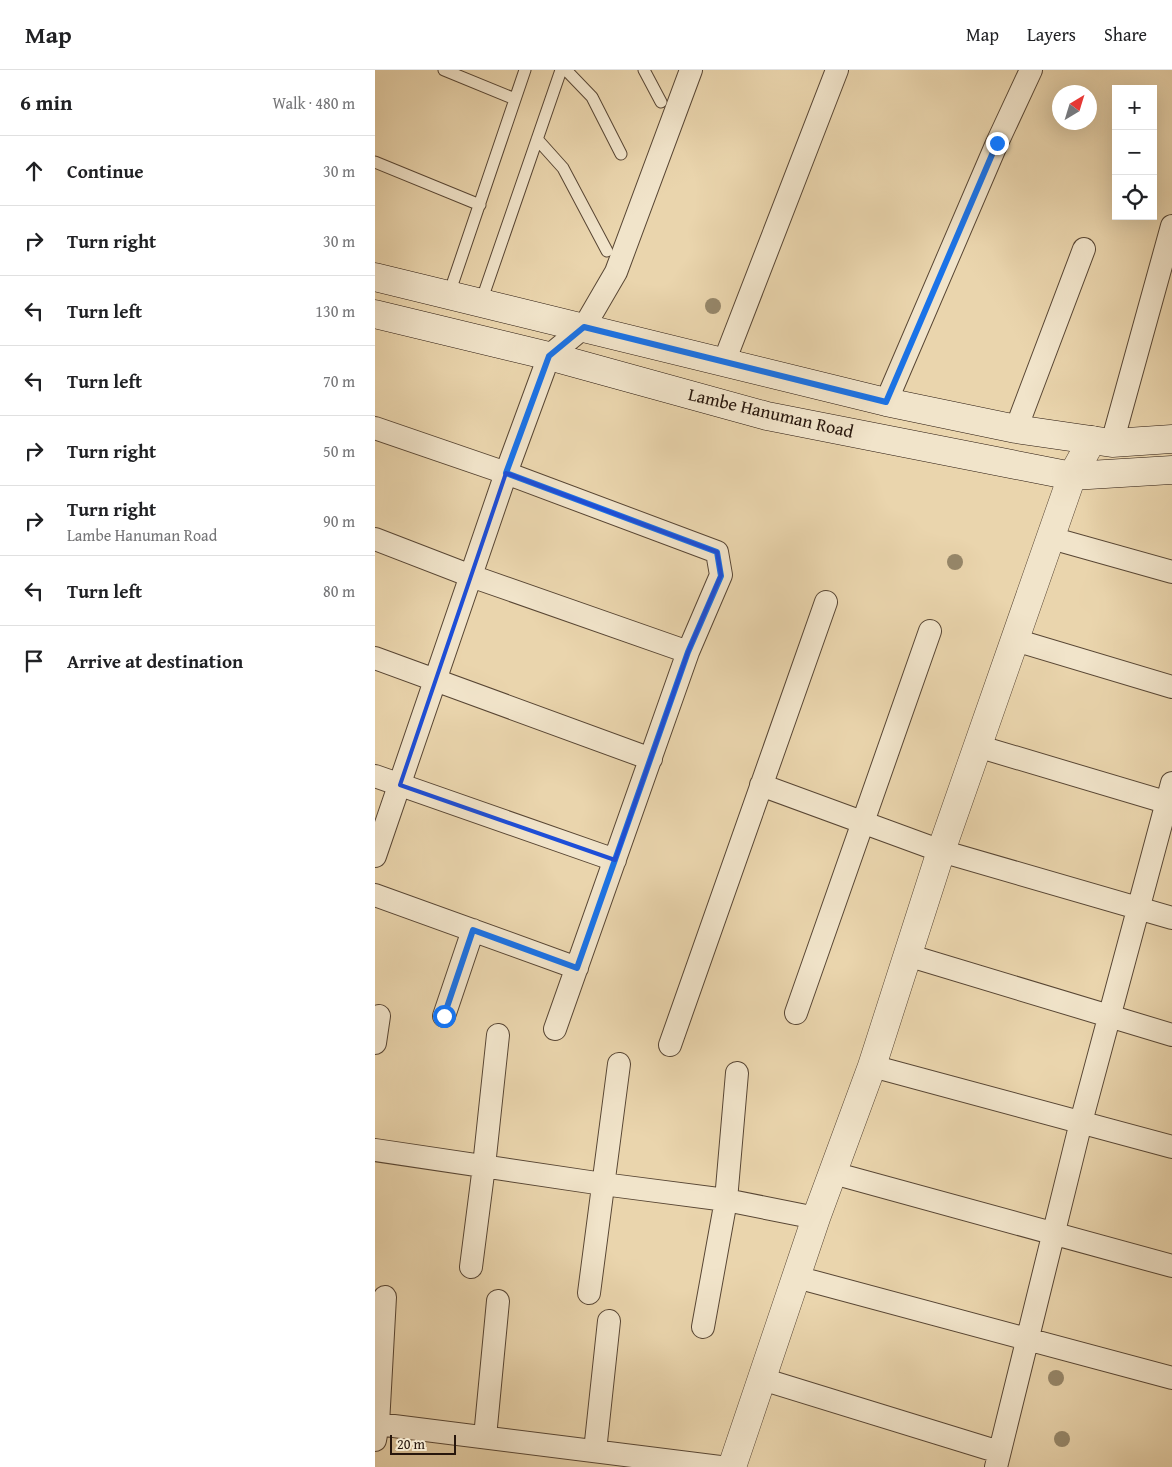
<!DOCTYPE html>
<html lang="en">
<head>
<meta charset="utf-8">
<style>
  body { margin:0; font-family:"Gentium Book Plus",serif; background:#f6f6f6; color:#202124 }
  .controls { position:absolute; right:15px; top:15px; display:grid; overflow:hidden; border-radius:0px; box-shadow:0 5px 20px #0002 }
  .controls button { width:45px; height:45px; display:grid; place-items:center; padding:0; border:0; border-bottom:1px solid #e0e0e0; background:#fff; color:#202124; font:25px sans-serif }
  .compass { position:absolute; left:677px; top:15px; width:45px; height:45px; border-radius:50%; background:#fff; box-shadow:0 5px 20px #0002; rotate:38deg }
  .scale { position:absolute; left:15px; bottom:12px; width:66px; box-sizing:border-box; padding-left:5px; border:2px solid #27160c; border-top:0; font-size:14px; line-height:18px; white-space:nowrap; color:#27160c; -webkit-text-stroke:4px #f1e4ca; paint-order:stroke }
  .stop { position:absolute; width:15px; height:15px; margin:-11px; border:4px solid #1a73e8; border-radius:50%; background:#fff }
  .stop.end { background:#1a73e8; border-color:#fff; box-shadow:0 1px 5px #0008 }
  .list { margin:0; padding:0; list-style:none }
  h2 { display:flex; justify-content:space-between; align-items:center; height:65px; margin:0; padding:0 20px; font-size:21px }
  h2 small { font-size:16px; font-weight:400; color:#757577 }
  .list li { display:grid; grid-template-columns:32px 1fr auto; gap:15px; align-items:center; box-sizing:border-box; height:70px; padding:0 20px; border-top:1px solid #e0e0e0 }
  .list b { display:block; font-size:19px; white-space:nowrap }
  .list p { margin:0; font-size:16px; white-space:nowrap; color:#757577 }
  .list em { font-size:16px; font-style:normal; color:#757577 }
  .icon { flex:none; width:28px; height:28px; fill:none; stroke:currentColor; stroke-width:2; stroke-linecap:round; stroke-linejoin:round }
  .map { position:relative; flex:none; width:797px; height:1397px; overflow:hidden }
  header { display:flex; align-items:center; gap:30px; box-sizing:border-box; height:70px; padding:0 25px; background:#fff; border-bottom:1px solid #e0e0e0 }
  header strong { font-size:24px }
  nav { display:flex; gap:28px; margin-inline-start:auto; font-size:18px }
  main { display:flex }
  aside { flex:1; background:#fff }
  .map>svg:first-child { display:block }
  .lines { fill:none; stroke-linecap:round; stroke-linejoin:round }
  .service-casing { stroke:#584634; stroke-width:13 }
  .minor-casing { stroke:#584634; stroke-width:24 }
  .tertiary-casing { stroke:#584634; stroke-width:29 }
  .secondary-casing { stroke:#27160c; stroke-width:29 }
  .service { stroke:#f1e4ca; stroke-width:11 }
  .minor { stroke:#f1e4ca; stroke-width:22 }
  .tertiary { stroke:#f1e4ca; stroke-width:28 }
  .secondary { stroke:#f1e4ca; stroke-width:28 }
  .tree { fill:#96876a }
  .route { stroke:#1a73e8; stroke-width:6 }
  .marked { fill:none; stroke:#1d4ed8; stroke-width:4; stroke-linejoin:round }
  .labels { text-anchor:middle; stroke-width:5; stroke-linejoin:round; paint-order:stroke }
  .street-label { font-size:18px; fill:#27160c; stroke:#f1e4ca }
</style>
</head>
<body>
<header>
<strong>Map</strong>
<nav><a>Map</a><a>Layers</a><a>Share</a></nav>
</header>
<main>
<aside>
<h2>6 min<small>Walk · 480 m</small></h2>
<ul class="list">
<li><svg class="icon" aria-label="ahead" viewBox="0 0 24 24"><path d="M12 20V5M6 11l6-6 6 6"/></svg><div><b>Continue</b></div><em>30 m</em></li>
<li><svg class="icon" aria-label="right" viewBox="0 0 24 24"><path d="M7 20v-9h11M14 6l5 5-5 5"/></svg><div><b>Turn right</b></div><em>30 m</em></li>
<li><svg class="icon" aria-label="left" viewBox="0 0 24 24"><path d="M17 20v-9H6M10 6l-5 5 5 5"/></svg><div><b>Turn left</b></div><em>130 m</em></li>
<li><svg class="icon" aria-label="left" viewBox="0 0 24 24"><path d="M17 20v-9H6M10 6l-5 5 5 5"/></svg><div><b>Turn left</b></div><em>70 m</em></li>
<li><svg class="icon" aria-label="right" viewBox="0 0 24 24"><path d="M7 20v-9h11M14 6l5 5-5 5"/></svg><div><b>Turn right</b></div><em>50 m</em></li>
<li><svg class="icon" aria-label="right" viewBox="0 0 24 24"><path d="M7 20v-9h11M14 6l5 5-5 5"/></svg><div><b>Turn right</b><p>Lambe Hanuman Road</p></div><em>90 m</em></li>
<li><svg class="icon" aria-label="left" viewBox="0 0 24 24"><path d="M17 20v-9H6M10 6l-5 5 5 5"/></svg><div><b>Turn left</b></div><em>80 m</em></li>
<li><svg class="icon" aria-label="arrive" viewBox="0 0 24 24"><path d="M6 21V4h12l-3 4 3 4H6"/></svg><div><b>Arrive at destination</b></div></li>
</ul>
</aside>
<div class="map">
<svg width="797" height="1397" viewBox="0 0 797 1397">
  <rect width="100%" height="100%" fill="#ead5ad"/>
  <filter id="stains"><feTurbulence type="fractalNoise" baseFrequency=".004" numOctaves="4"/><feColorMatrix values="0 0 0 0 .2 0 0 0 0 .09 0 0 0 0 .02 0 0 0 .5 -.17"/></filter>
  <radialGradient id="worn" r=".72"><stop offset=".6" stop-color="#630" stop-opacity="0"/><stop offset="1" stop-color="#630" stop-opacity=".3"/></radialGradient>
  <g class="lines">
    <defs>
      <path id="service" d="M 69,0 L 140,29
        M 191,0 L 217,27 L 246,84
        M 269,0 L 286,32
        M 162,69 L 188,98 L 232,181
        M 0,92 L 105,135
        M 74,224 L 150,0
        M 106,232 L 186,0"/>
      <path id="minor" d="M 349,292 L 462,0
        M 511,332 L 622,73 L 656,0
        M 0,358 L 131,403 L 342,482 L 346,505 L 313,582 L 180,959
        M 641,359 L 709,179
        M 737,373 L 797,156
        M 676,468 L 797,502
        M 0,469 L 96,506 L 313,582
        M 640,570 L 797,617
        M 0,588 L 276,689
        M 602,676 L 797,734
        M 0,706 L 240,790
        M 386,715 L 566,781 L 797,848
        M 0,786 L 131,403 L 174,286 L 209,257 L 241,202 L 316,0
        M 0,825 L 202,898
        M 532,885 L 797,965
        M 421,943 L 555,561
        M 69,946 L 98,860
        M 0,973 L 4,946
        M 295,975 L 451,532
        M 497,996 L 797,1077
        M 0,1080 L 228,1114 L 351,1130 L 441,1148
        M 458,1103 L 797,1196
        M 96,1197 L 109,1096 L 123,965
        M 421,1207 L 797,1308
        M 214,1223 L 244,994
        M 328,1257 L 351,1130 L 362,1003
        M 387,1309 L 624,1382
        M 3,1354 L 345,1397
        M 110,1367 L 123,1231
        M 0,1370 L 3,1354 L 10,1227
        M 220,1381 L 234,1251
        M 621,1397 L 706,1052 L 797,713"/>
      <path id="tertiary" d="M 357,1397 L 441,1148 L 497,996 L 566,781 L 697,406 L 717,370"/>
      <path id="secondary" d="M 0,207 L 511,332 L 641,359 L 737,373 L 797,369
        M 0,244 L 174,286 L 392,346 L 697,406 L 797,400"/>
    </defs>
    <use href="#service" class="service-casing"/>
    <use href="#minor" class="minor-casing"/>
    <use href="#tertiary" class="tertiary-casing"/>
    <use href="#secondary" class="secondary-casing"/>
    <use href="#service" class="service"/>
    <use href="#minor" class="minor"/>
    <use href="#tertiary" class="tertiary"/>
    <use href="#secondary" class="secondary"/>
  </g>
  <g class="tree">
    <circle cx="338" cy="236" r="8"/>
    <circle cx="580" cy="492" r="8"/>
    <circle cx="681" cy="1308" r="8"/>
    <circle cx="687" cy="1369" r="8"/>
  </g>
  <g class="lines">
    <path class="route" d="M 69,946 L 98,860 L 202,898 L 313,582 L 346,506 L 342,482 L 131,403 L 174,286 L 209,257 L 511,332 L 622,73"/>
  </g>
  <path class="marked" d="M 131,403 L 342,482 L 346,505 L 313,582 L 240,790 L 25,715 Z"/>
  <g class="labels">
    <g class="street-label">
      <text transform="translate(396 343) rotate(13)" y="6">Lambe Hanuman Road</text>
    </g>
  </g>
  <rect width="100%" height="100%" filter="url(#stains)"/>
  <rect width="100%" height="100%" fill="url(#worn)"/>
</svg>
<div class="controls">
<button>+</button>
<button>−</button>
<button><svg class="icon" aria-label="locate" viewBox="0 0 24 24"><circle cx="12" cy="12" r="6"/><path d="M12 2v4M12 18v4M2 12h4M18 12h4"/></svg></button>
</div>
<svg class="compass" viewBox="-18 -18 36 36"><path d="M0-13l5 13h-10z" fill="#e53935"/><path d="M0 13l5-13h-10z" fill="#757577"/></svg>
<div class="scale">20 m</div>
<div class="stop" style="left:69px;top:946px"></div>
<div class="stop end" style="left:622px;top:73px"></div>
</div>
</main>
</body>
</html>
